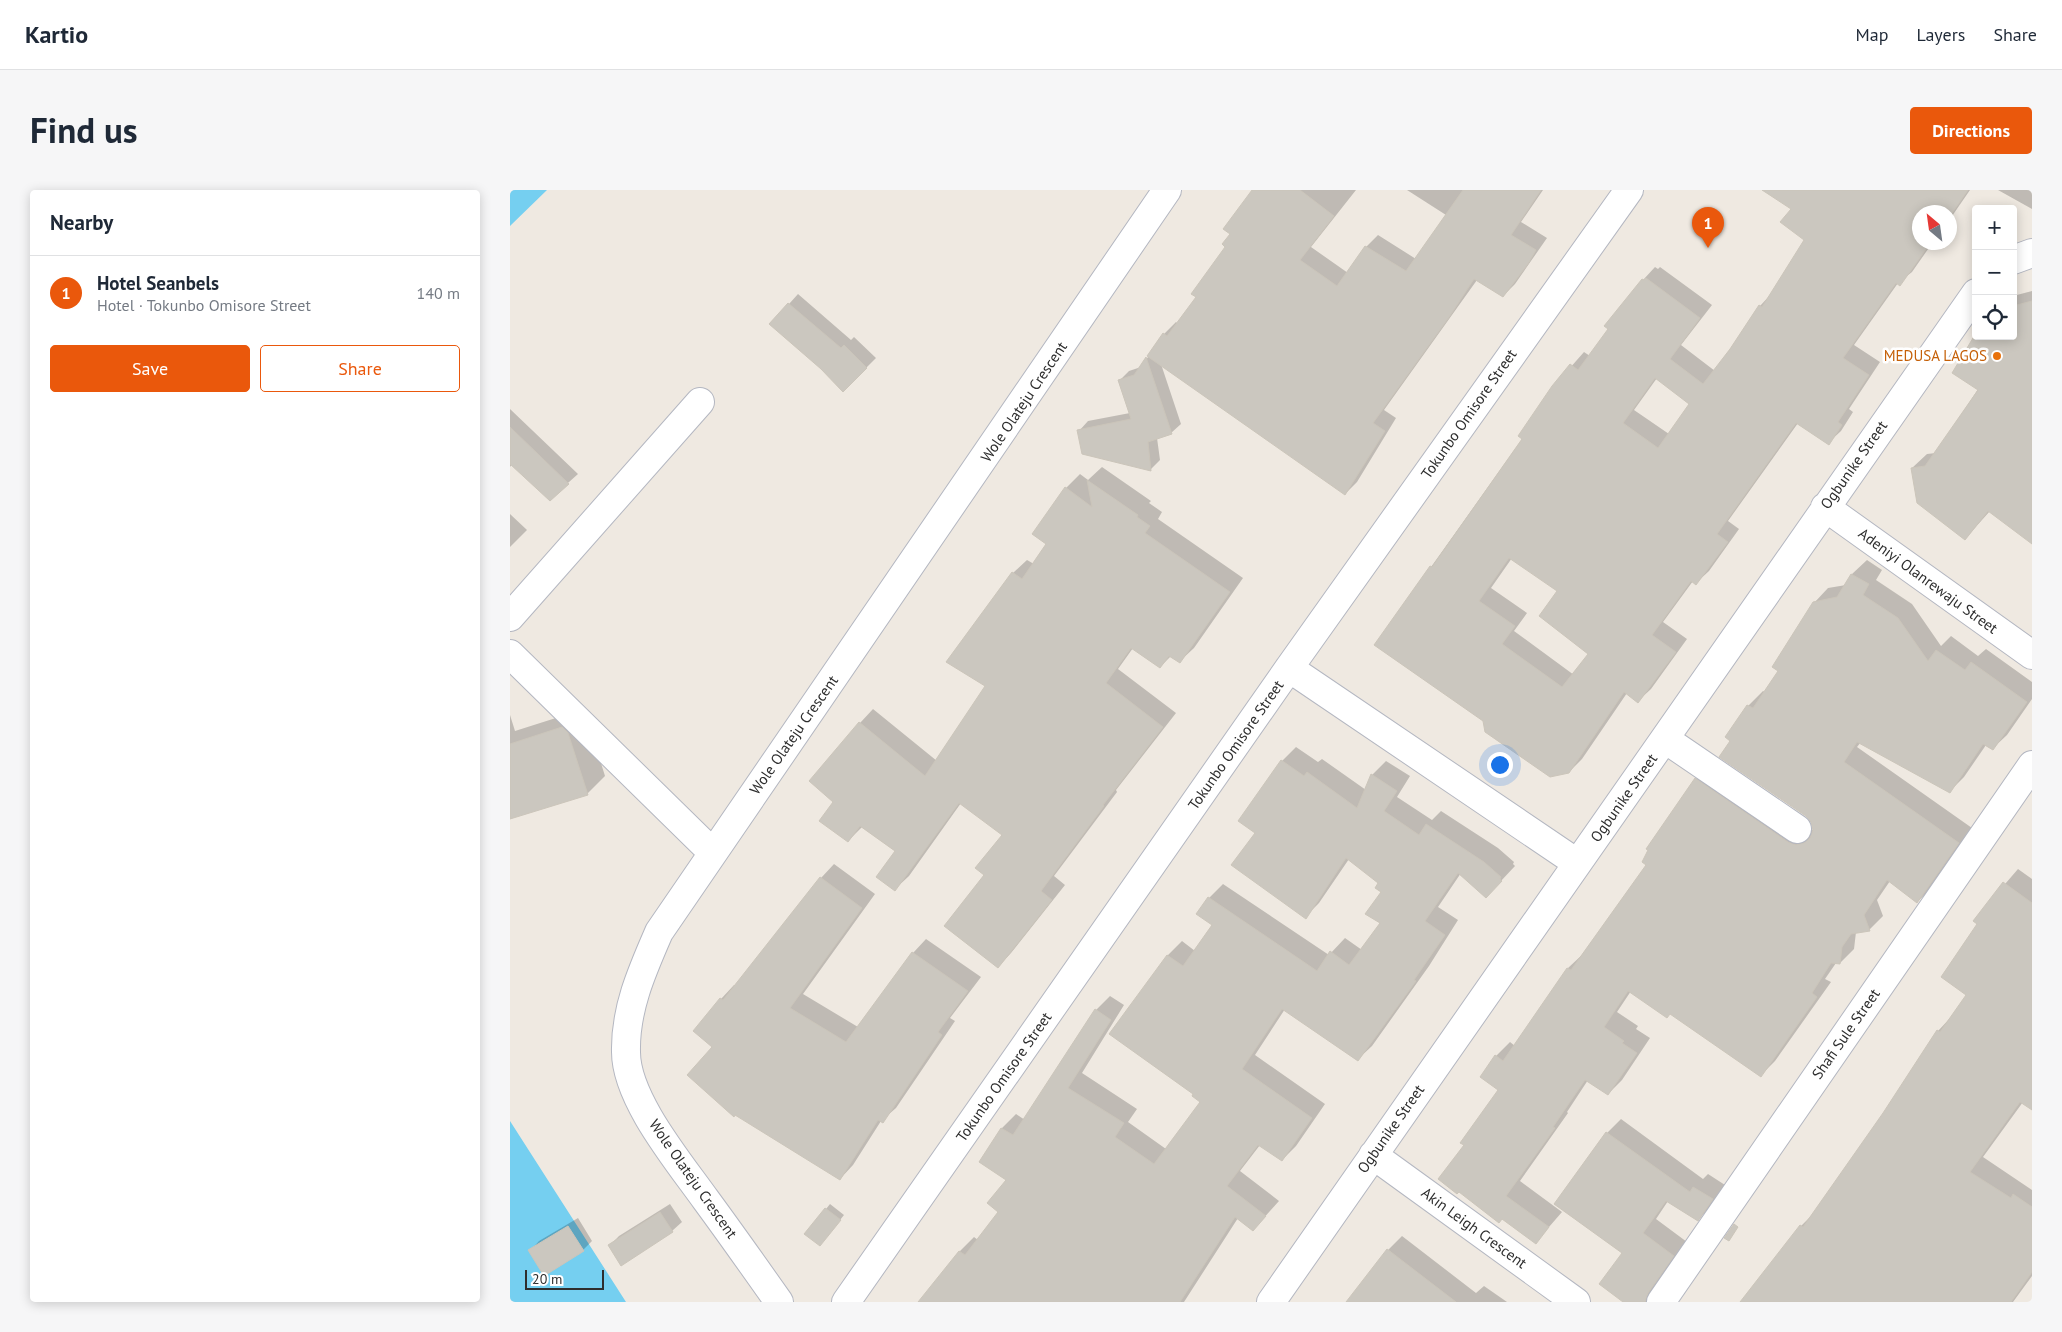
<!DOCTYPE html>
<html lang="en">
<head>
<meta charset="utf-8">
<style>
  body { margin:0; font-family:"PT Sans",sans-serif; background:#f6f6f7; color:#1f2937 }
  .controls { position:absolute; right:15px; top:15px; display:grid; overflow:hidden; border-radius:5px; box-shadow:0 2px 12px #0003 }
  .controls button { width:45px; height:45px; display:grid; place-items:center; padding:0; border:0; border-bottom:1px solid #e0e1e3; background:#fff; color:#1f2937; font:25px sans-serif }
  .compass { position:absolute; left:1402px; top:15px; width:45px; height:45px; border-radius:50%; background:#fff; box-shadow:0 2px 12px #0003; rotate:331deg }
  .scale { position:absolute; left:15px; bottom:12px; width:79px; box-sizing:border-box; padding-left:5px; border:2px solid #2e2e2e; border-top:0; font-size:14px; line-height:18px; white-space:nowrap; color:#2e2e2e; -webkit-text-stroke:4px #fff; paint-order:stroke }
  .you { position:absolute; left:989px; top:574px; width:18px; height:18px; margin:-12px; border:4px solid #fff; border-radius:50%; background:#1a73e8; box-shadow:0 0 0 8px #1a73e833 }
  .badge { display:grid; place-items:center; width:32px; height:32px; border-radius:50%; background:#ea580c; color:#fff; font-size:16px; font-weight:700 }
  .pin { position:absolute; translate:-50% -41px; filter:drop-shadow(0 1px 2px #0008) }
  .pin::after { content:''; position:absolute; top:26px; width:18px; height:15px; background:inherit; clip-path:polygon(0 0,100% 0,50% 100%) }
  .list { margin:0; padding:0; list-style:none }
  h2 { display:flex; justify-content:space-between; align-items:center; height:65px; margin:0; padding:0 20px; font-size:21px }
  h2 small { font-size:16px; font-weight:400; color:#747a83 }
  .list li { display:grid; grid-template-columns:32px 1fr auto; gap:15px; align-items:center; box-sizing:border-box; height:75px; padding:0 20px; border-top:1px solid #e0e1e3 }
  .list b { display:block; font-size:19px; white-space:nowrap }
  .list p { margin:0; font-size:16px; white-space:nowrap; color:#747a83 }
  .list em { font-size:16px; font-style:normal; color:#747a83 }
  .actions { display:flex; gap:10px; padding:15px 20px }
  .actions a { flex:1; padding:11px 0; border:1px solid #ea580c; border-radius:5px; text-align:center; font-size:18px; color:#ea580c }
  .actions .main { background:#ea580c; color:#fff }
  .icon { flex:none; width:28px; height:28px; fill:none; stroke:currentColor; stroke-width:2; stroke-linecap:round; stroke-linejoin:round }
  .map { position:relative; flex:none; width:1522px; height:1112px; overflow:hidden; border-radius:5px }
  header { display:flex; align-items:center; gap:30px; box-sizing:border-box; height:70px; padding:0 25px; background:#fff; border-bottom:1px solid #e0e1e3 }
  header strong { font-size:24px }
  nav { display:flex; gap:28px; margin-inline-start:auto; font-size:18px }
  .intro { display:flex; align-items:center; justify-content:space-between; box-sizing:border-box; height:120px; padding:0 30px }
  h1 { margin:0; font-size:35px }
  .button { padding:12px 22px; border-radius:5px; background:#ea580c; color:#fff; font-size:18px; font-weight:700 }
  main { display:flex; gap:30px; padding:0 30px }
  aside { flex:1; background:#fff; border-radius:5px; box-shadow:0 2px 12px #0003 }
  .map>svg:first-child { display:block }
  .water { fill:#75cff0 }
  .shadow { fill:#0003; fill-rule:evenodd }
  .building { fill:#cbc7bf; stroke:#cbc5ba; fill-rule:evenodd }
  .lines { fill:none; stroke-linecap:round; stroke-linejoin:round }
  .minor-casing { stroke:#b4b7c1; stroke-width:30 }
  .minor { stroke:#fff; stroke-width:28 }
  .food-dot { fill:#e8710a; stroke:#fff; stroke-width:2 }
  .labels { text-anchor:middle; stroke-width:5; stroke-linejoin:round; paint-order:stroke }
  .food-label { font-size:15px; fill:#c56008; stroke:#fff; text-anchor:end }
  .street-label { font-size:15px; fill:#2e2e2e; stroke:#fff }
</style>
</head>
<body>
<header>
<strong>Kartio</strong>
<nav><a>Map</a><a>Layers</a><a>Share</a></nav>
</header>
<div class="intro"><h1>Find us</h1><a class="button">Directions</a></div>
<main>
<aside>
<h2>Nearby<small></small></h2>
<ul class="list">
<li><span class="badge">1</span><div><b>Hotel Seanbels</b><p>Hotel · Tokunbo Omisore Street</p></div><em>140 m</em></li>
</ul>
<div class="actions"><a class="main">Save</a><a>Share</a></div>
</aside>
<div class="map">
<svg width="1522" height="1112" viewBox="0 0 1522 1112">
  <rect width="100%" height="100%" fill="#efe9e1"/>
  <path class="water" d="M 0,0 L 37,0 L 0,36 Z
    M 0,931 L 116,1112 L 0,1112 Z"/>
  <path class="shadow" d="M 744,0 L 846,0 L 801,57 L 838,83 L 856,57 L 868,45 L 906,69 L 936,25 L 897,0 L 1033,0 L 1011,32 L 1037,48 L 1005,94 L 993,106 L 967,90 L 874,220 L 886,228 L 847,292 L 835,304 L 651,174 L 671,234 L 661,243 L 647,248 L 650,270 L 640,280 L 569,241 L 578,231 L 620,223 L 609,191 L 619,181 L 631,177 L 654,144 L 666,132 L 668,134 L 687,107 L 717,56 Z
    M 1266,0 L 1460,0 L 1440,29 L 1440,22 L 1410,22 L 1410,52 L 1423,52 L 1402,82 L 1388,93 L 1344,155 L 1370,172 L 1339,219 L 1343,222 L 1331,241 L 1318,253 L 1288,233 L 1218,331 L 1229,339 L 1199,381 L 1186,393 L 1183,391 L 1153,432 L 1177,449 L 1141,499 L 1128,511 L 1117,503 L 1072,569 L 1059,582 L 974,531 L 921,377 L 1013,248 L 1044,196 L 1074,162 L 1080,166 L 1133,90 L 1145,77 L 1148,79 L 1150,77 L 1202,115 L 1171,155 L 1205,181 L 1250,116 L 1262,103 L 1296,50 L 1282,19 ZM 1147,188 L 1181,213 L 1159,244 L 1124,220 ZM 1002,368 L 1048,401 L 1080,464 L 1064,485 L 1004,441 L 1017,423 L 981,398 Z
    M 1488,0 L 1522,0 L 1522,19 Z
    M 1522,101 L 1522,353 L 1480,321 L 1455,349 L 1402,278 L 1417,264 L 1426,263 L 1503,146 L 1503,106 Z
    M 288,104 L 341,150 L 344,147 L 366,168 L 333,201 L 312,178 L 261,134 Z
    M 0,219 L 68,284 L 40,309 L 2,274 L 0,277 Z
    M 592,277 L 641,311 L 639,313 L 652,322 L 648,329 L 733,388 L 684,458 L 670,471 L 661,466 L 650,477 L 623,458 L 608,479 L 666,523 L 606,600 L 607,602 L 544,686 L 555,695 L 501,763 L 488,777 L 476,685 L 493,644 L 451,613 L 399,686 L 385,699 L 386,661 L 352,637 L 338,651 L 324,611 L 350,533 L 363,519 L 427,571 L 477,496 L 503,383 L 517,370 L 524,374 L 538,353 L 556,298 L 570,284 L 578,290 Z
    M 0,324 L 17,340 L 0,357 Z
    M 1357,370 L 1372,380 L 1366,390 L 1402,414 L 1431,456 L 1441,446 L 1468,466 L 1476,459 L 1522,492 L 1522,509 L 1497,545 L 1482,559 L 1476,555 L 1454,587 L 1440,601 L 1351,552 L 1347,557 L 1462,638 L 1422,698 L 1407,712 L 1380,691 L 1367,710 L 1373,726 L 1359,740 L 1346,742 L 1344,759 L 1330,773 L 1326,773 L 1315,789 L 1321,792 L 1265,871 L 1251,885 L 1160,823 L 1121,801 L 1107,822 L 1128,836 L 1126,839 L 1140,848 L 1112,890 L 1098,904 L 1078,890 L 1057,922 L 1058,923 L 1010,991 L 1052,1022 L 1026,1052 L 993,1028 L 955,955 L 990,899 L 986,866 L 1000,852 L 1005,856 L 1058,778 L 1073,764 L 1138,674 L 1186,589 L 1200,575 L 1293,638 L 1304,640 L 1302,631 L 1217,547 L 1238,516 L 1253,501 L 1255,502 L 1270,480 L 1304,413 L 1318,398 L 1336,395 L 1342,384 Z
    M 71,520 L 76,525 L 95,586 L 77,604 L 0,628 L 0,525 L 5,541 Z
    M 786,557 L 808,572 L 812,569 L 856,600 L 862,585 L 876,571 L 900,586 L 887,607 L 922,630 L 931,621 L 988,658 L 1004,672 L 1003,674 L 1005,676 L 990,692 L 951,683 L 928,717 L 948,730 L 919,776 L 862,856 L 847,870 L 775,819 L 745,865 L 815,914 L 786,956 L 772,970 L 750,955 L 730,981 L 769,1011 L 743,1040 L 728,1028 L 674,1112 L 409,1112 L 450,1061 L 464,1047 L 468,1050 L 490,1022 L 498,989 L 470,972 L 492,938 L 506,924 L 515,930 L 586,820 L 600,806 L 614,815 L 572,883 L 627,919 L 618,932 L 656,959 L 692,911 L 685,904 L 601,843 L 658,765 L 672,751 L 685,761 L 703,734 L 699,708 L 713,694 L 819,765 L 835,748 L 852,760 L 871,733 L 872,701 L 870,693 L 839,669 L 809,713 L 795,727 L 747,643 L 772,571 Z
    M 324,674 L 365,704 L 293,804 L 348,837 L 403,763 L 416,749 L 471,787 L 440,828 L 445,831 L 386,918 L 371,931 L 343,975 L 330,989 L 204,857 L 211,809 L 224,795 L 226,796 L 311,688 Z
    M 1508,679 L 1522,689 L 1522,918 L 1513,912 L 1473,967 L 1522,1000 L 1522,1086 L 1503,1112 L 1231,1112 L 1291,1036 L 1305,1022 L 1374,924 L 1428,841 L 1442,826 L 1457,805 L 1469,734 L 1464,730 Z
    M 1111,929 L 1193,989 L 1198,984 L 1215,995 L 1201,1016 L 1188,1030 L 1158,1011 L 1146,1029 L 1177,1052 L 1136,1112 L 1115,1112 L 1113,1063 L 1045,1014 L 1097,943 Z
    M 160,1014 L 172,1032 L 162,1041 L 99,1056 L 109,1046 Z
    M 320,1014 L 334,1025 L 314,1050 L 316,1019 Z
    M 68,1028 L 82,1051 L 73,1060 L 20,1061 L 29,1051 Z
    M 892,1046 L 966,1103 L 974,1096 L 997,1112 L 850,1112 L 842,1106 L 878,1060 Z"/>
  <path class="building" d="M 742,0 L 790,0 L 824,26 L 790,70 L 827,96 L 855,56 L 896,81 L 953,0 L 1031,0 L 1001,45 L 1026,60 L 1018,74 L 993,107 L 964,89 L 940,126 L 863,233 L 875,241 L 835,305 L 637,166 L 653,143 L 657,146 L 686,107 L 681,104 L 715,57 L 712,54 L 720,44 L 713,39 Z
    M 1252,0 L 1458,0 L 1440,26 L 1440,22 L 1410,22 L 1410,52 L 1421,52 L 1390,96 L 1386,93 L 1333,168 L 1359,185 L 1328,232 L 1332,235 L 1319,255 L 1286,233 L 1207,344 L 1218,352 L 1186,395 L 1181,391 L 1142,445 L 1166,462 L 1128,513 L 1114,502 L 1059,583 L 1040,587 L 975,542 L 973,531 L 864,455 L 920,376 L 922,377 L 1012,249 L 1008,246 L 1042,196 L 1060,174 L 1068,180 L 1098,139 L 1094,136 L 1132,89 L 1134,90 L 1136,88 L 1190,128 L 1160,169 L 1193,194 L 1220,159 L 1249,115 L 1252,117 L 1294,50 L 1270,32 L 1281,19 ZM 1145,188 L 1179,214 L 1148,258 L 1113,233 ZM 999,368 L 1047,401 L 1029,426 L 1078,464 L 1052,497 L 992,454 L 1005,436 L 969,411 Z
    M 1522,111 L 1522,354 L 1478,321 L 1455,350 L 1407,313 L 1401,278 L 1415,276 L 1468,200 L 1442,183 L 1463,148 L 1466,145 L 1503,146 L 1503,116 Z
    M 278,113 L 331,158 L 334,155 L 357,178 L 333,202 L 311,179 L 259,134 Z
    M 636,167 L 662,244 L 638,252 L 641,281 L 572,264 L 567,240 L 621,229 L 608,190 L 624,185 Z
    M 0,237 L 59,294 L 40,311 L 0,274 Z
    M 577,290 L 628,325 L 627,327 L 640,336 L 635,343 L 720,402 L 670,473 L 659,466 L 650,478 L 621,458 L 596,493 L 653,537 L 593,615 L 594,616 L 531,701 L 542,710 L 488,778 L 434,736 L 474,685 L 465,678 L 492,645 L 449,613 L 385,701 L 366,687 L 385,661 L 350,636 L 338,652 L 309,631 L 323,612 L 299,591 L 349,532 L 415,586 L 475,496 L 436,472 L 502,382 L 512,389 L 536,354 L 522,344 L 555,297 L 582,317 Z
    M 1341,384 L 1359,394 L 1353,405 L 1388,428 L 1418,471 L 1426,460 L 1455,480 L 1461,472 L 1517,512 L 1483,560 L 1473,554 L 1440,603 L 1347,552 L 1334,572 L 1449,653 L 1407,713 L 1377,690 L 1354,725 L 1360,741 L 1341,744 L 1332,757 L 1330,774 L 1321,773 L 1302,803 L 1307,807 L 1251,887 L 1160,824 L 1157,828 L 1118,801 L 1094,837 L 1114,851 L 1112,853 L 1127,863 L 1098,905 L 1075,890 L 1043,937 L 1045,938 L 996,1006 L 1039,1037 L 1026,1054 L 992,1029 L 989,1033 L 949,1002 L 947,1004 L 928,989 L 954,955 L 950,953 L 988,900 L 970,887 L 985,865 L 993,871 L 1057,778 L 1061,780 L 1136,675 L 1132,672 L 1138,660 L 1136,659 L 1185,588 L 1278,652 L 1286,655 L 1294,653 L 1300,648 L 1303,640 L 1301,632 L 1296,626 L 1209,567 L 1220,551 L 1215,547 L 1237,515 L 1243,518 L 1268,481 L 1262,477 L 1303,412 L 1327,407 Z
    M 52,537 L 58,543 L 78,605 L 0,629 L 0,554 Z
    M 771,570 L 794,586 L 797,582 L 847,618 L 861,584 L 887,601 L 874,621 L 909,645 L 916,634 L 974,672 L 991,687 L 990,689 L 992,691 L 976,708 L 948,683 L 915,731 L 935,745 L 904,790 L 906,791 L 848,871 L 772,819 L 732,879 L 802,928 L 772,971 L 748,955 L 717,996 L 756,1026 L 743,1041 L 725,1027 L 670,1112 L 408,1112 L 449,1061 L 455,1065 L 488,1022 L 477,1013 L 496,990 L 469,972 L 491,938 L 503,945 L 585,819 L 601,830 L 558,898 L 614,933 L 605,947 L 644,974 L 690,912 L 682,906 L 683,904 L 599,844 L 657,765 L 673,776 L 702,735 L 686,724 L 698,707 L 807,781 L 820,761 L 839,775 L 870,733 L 855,724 L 871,702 L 865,698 L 868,693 L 836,668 L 796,729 L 721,675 L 745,643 L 728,631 Z
    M 310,687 L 352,718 L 280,818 L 336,852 L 402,762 L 458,801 L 428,842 L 432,845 L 373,933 L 368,930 L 330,990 L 225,925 L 224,927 L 177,885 L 202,857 L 183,841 L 210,808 L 213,810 Z
    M 1493,692 L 1522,713 L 1522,920 L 1510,912 L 1460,982 L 1501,1008 L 1503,1004 L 1522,1017 L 1522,1082 L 1501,1112 L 1230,1112 L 1290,1035 L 1293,1037 L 1373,923 L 1427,840 L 1430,842 L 1456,805 L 1431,787 L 1467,734 L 1463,731 Z
    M 1096,942 L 1180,1002 L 1183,997 L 1203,1009 L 1188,1031 L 1156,1011 L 1133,1043 L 1164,1066 L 1138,1103 L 1135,1112 L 1113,1112 L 1089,1094 L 1112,1063 L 1044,1014 Z
    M 315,1018 L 331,1030 L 310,1056 L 294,1044 Z
    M 150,1022 L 163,1042 L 111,1076 L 98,1055 Z
    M 1224,1034 L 1228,1037 L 1219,1051 L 1214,1048 Z
    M 58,1036 L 74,1061 L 34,1086 L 18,1060 Z
    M 877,1059 L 946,1112 L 836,1112 Z"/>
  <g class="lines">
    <defs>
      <path id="minor" d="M 1503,70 L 1522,63
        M 1315,317 L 1522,465
        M 0,427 L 190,212
        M 0,464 L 203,663
        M 779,478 L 1067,673
        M 1155,549 L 1287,639
        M 863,965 L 1066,1112
        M 269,1112 C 245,1078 221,1044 196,1010 C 169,972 116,909 116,862 C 115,819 132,781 149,742 L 657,0
        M 336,1112 L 779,478 L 1119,0
        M 761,1112 L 1466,103
        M 1151,1112 L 1522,575"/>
    </defs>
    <use href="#minor" class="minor-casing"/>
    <use href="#minor" class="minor"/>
  </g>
  <circle class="food-dot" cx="1487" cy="166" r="5"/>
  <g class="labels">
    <g class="food-label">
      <text x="1477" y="171">MEDUSA LAGOS</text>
    </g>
    <g class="street-label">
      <text transform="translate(514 212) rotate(-56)" y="5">Wole Olateju Crescent</text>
      <text transform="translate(959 224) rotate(-55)" y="5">Tokunbo Omisore Street</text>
      <text transform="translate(1344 275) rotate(-55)" y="5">Ogbunike Street</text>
      <text transform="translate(1418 391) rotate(36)" y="5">Adeniyi Olanrewaju Street</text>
      <text transform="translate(284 545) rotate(-55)" y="5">Wole Olateju Crescent</text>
      <text transform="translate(726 555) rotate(-55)" y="5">Tokunbo Omisore Street</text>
      <text transform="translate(1114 608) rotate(-55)" y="5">Ogbunike Street</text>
      <text transform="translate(1336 844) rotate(-55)" y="5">Shafi Sule Street</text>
      <text transform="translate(494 887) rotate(-55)" y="5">Tokunbo Omisore Street</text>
      <text transform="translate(881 939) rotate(-55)" y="5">Ogbunike Street</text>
      <text transform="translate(183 989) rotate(55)" y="5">Wole Olateju Crescent</text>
      <text transform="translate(964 1038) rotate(36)" y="5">Akin Leigh Crescent</text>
    </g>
  </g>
</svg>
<div class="controls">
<button>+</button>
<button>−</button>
<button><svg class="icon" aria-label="locate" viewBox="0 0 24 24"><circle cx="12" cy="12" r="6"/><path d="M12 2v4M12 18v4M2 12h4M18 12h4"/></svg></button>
</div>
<svg class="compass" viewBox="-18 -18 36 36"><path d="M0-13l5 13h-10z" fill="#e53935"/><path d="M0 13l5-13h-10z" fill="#747a83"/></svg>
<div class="scale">20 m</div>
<div class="you"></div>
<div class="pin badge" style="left:1198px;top:58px">1</div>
</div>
</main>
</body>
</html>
